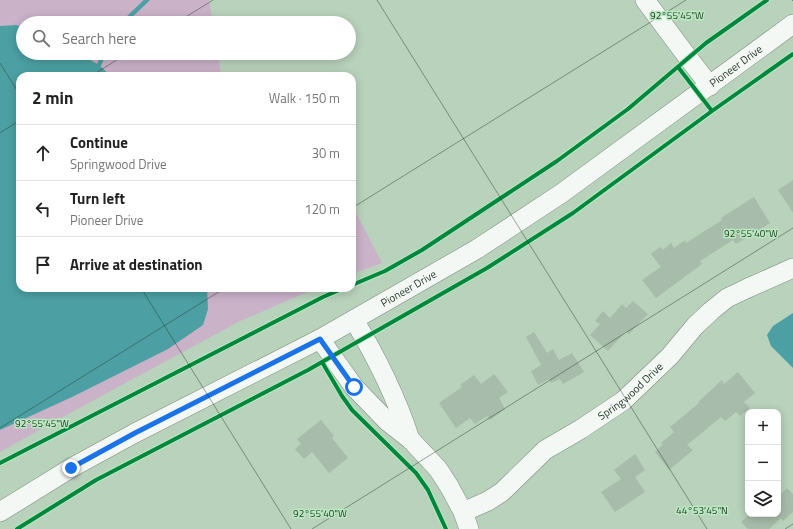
<!DOCTYPE html>
<html lang="en">
<head>
<meta charset="utf-8">
<style>
  body { margin:0; font-family:"Titillium Web",sans-serif; background:#f6f6f6; color:#222 }
  .controls { position:absolute; right:12px; bottom:12px; display:grid; overflow:hidden; border-radius:8px; box-shadow:0 2px 10px #0003 }
  .controls button { width:36px; height:36px; display:grid; place-items:center; padding:0; border:0; border-bottom:1px solid #e0e0e0; background:#fff; color:#222; font:20px sans-serif }
  .stop { position:absolute; width:12px; height:12px; margin:-9px; border:3px solid #1a73e8; border-radius:50%; background:#fff }
  .stop.end { background:#1a73e8; border-color:#fff; box-shadow:0 1px 4px #0008 }
  .list { margin:0; padding:0; list-style:none }
  h2 { display:flex; justify-content:space-between; align-items:center; height:52px; margin:0; padding:0 16px; font-size:17px }
  h2 small { font-size:13px; font-weight:400; color:#767676 }
  .list li { display:grid; grid-template-columns:26px 1fr auto; gap:12px; align-items:center; box-sizing:border-box; height:56px; padding:0 16px; border-top:1px solid #e0e0e0 }
  .list b { display:block; font-size:15px; white-space:nowrap }
  .list p { margin:0; font-size:13px; white-space:nowrap; color:#767676 }
  .list em { font-size:13px; font-style:normal; color:#767676 }
  .icon { flex:none; width:22px; height:22px; fill:none; stroke:currentColor; stroke-width:2; stroke-linecap:round; stroke-linejoin:round }
  .map { position:relative; flex:none; width:793px; height:529px; overflow:hidden }
  .search { position:absolute; background:#fff; box-shadow:0 2px 10px #0003; left:16px; top:16px; width:340px; height:44px; display:flex; align-items:center; gap:10px; box-sizing:border-box; padding:0 14px; border-radius:22px; color:#767676; font-size:15px }
  .panel { position:absolute; background:#fff; box-shadow:0 2px 10px #0003; left:16px; top:72px; width:340px; height:220px; border-radius:12px }
  .map>svg:first-child { display:block }
  .green { fill:#cab2c9 }
  .water { fill:#4ca0a3 }
  .lines { fill:none; stroke-linecap:round; stroke-linejoin:round }
  .stream { stroke:#4ca0a3; stroke-width:4.5 }
  .building { fill:#a7bcaa }
  .minor-casing { stroke:#7a8e7d; stroke-width:20 }
  .minor { stroke:#f4f8f5; stroke-width:19 }
  .cycleway-casing { stroke:#b9eac0; stroke-width:6 }
  .cycleway { stroke:#00873e; stroke-width:4 }
  .route { stroke:#1a73e8; stroke-width:5 }
  .ticks { fill:none; stroke:#263929; stroke-width:1; stroke-opacity:0.45 }
  .labels { text-anchor:middle; stroke-width:3; stroke-linejoin:round; paint-order:stroke }
  .street-label { font-size:11px; fill:#263929; stroke:#b9eac0 }
  .ticks-label { font-size:10px; text-anchor:middle; fill:#263929; stroke:#b9eac0; stroke-width:3; stroke-linejoin:round; paint-order:stroke }
</style>
</head>
<body>
<div class="map">
<svg width="793" height="529" viewBox="0 0 793 529">
  <rect width="100%" height="100%" fill="#b8d2bb"/>
  <path class="green" d="M 0,0 L 209,0 L 213,23 L 23,23 L 23,53 L 218,53 L 221,76 L 20,76 L 20,288 L 317,288 L 238,322 L 50,424 L 0,452 Z
    M 352,205 L 382,263 L 352,274 Z"/>
  <path class="water" d="M 16,25 L 23,27 L 23,53 L 79,53 L 99,65 L 111,76 L 20,76 L 20,288 L 207,288 L 208,309 L 203,325 L 168,349 L 72,397 L 0,430 L 0,26 Z
    M 793,313 L 793,368 L 771,346 L 767,335 L 773,326 Z"/>
  <g class="lines">
    <path class="stream" d="M 123,23 L 147,0
      M 99,65 L 104,53"/>
  </g>
  <path class="building" d="M 793,180 L 793,213 L 778,190 Z
    M 754,197 L 770,223 L 736,244 L 733,240 L 700,261 L 702,264 L 656,298 L 642,280 L 661,267 L 651,254 L 660,247 L 663,250 L 671,243 L 674,248 L 685,240 L 686,243 L 722,220 L 721,218 Z
    M 633,301 L 648,314 L 629,334 L 626,331 L 608,351 L 590,335 L 600,324 L 595,321 L 603,311 L 610,318 L 622,304 L 626,308 Z
    M 534,332 L 547,353 L 553,349 L 559,360 L 572,353 L 584,372 L 563,384 L 560,379 L 551,383 L 549,379 L 538,385 L 531,371 L 541,365 L 526,337 Z
    M 738,372 L 755,393 L 744,402 L 750,408 L 740,416 L 736,412 L 725,421 L 721,417 L 687,445 L 693,450 L 669,470 L 655,452 L 663,444 L 661,443 L 674,432 L 670,427 L 699,403 L 698,402 L 722,380 L 724,384 Z
    M 494,374 L 508,392 L 499,398 L 505,409 L 490,420 L 487,416 L 475,424 L 470,418 L 456,428 L 439,403 L 462,387 L 460,385 L 474,375 L 481,384 Z
    M 321,420 L 334,436 L 332,438 L 348,458 L 329,473 L 312,452 L 304,459 L 295,449 L 301,444 L 297,439 Z
    M 635,454 L 645,470 L 635,477 L 645,492 L 615,512 L 601,492 L 621,479 L 614,470 Z
    M 787,488 L 793,494 L 793,512 L 783,521 L 781,518 L 769,529 L 748,529 L 741,522 L 750,514 L 778,514 L 778,497 Z"/>
  <g class="lines">
    <defs>
      <g id="minor">
        <path d="M 645,0 L 686,55 L 710,86"/>
        <path d="M 354,320 C 377,358 396,397 410,439"/>
        <path d="M 320,339 L 354,387 L 387,421 L 410,439 L 438,469 L 449,486 L 463,512 L 469,529"/>
        <path id="s1" d="M 0,512 L 71,468 L 135,433 L 320,339 L 477,249 L 562,193 L 793,24"/>
        <path id="s2" d="M 463,512 L 488,501 L 502,492 L 545,450 L 581,429 L 623,401 L 670,356 L 695,326 L 711,311 L 727,298 L 748,288 L 793,268"/>
      </g>
    </defs>
    <use href="#minor" class="minor-casing"/>
    <use href="#minor" class="minor"/>
    <defs>
      <path id="cycleway" d="M 678,67 L 712,111
        M 352,285 L 385,271 L 422,250 L 557,161 L 628,109 L 706,43 L 767,0
        M 322,362 L 342,396 L 352,410 L 416,473 L 428,490 L 446,529
        M 0,463 L 323,297 L 344,288
        M 17,529 L 96,480 L 308,370 L 487,268 L 573,213 L 712,111 L 793,54"/>
    </defs>
    <use href="#cycleway" class="cycleway-casing"/>
    <use href="#cycleway" class="cycleway"/>
  </g>
  <g class="lines">
    <path class="route" d="M 71,468 L 135,433 L 320,339 L 354,387"/>
  </g>
  <path class="ticks" d="M 377,0 L 707,529M 792,0 L 793,1M 176,23 L 213,0M 0,63 L 20,95M 91,76 L 128,53M 0,133 L 20,120M 352,208 L 686,0M 141,288 L 291,529M 0,428 L 225,288M 312,529 L 793,228M 785,529 L 793,524"/>
  <g class="labels">
    <g class="street-label">
      <text dy="4" stroke="none"><textPath href="#s1" startOffset="862">Pioneer Drive</textPath></text>
      <text dy="4" stroke="none"><textPath href="#s1" startOffset="466">Pioneer Drive</textPath></text>
      <text dy="4" stroke="none"><textPath href="#s2" startOffset="208">Springwood Drive</textPath></text>
    </g>
  </g>
  <g class="ticks-label">
    <text x="677" y="19">92°55'45"W</text>
    <text x="751" y="237">92°55'40"W</text>
    <text x="42" y="427">92°55'45"W</text>
    <text x="702" y="514">44°53'45"N</text>
    <text x="320" y="517">92°55'40"W</text>
  </g>
</svg>
<div class="controls">
<button>+</button>
<button>−</button>
<button><svg class="icon" aria-label="layers" viewBox="0 0 24 24"><path d="M12 4l9 5-9 5-9-5zM3 14l9 5 9-5"/></svg></button>
</div>
<div class="stop" style="left:354px;top:387px"></div>
<div class="stop end" style="left:71px;top:468px"></div>
<div class="search"><svg class="icon" aria-label="search" viewBox="0 0 24 24"><circle cx="10" cy="10" r="6"/><path d="M15 15l6 6"/></svg>Search here</div>
<section class="panel">
<h2>2 min<small>Walk · 150 m</small></h2>
<ul class="list">
<li><svg class="icon" aria-label="ahead" viewBox="0 0 24 24"><path d="M12 20V5M6 11l6-6 6 6"/></svg><div><b>Continue</b><p>Springwood Drive</p></div><em>30 m</em></li>
<li><svg class="icon" aria-label="left" viewBox="0 0 24 24"><path d="M17 20v-9H6M10 6l-5 5 5 5"/></svg><div><b>Turn left</b><p>Pioneer Drive</p></div><em>120 m</em></li>
<li><svg class="icon" aria-label="arrive" viewBox="0 0 24 24"><path d="M6 21V4h12l-3 4 3 4H6"/></svg><div><b>Arrive at destination</b></div></li>
</ul>
</section>
</div>
</body>
</html>
